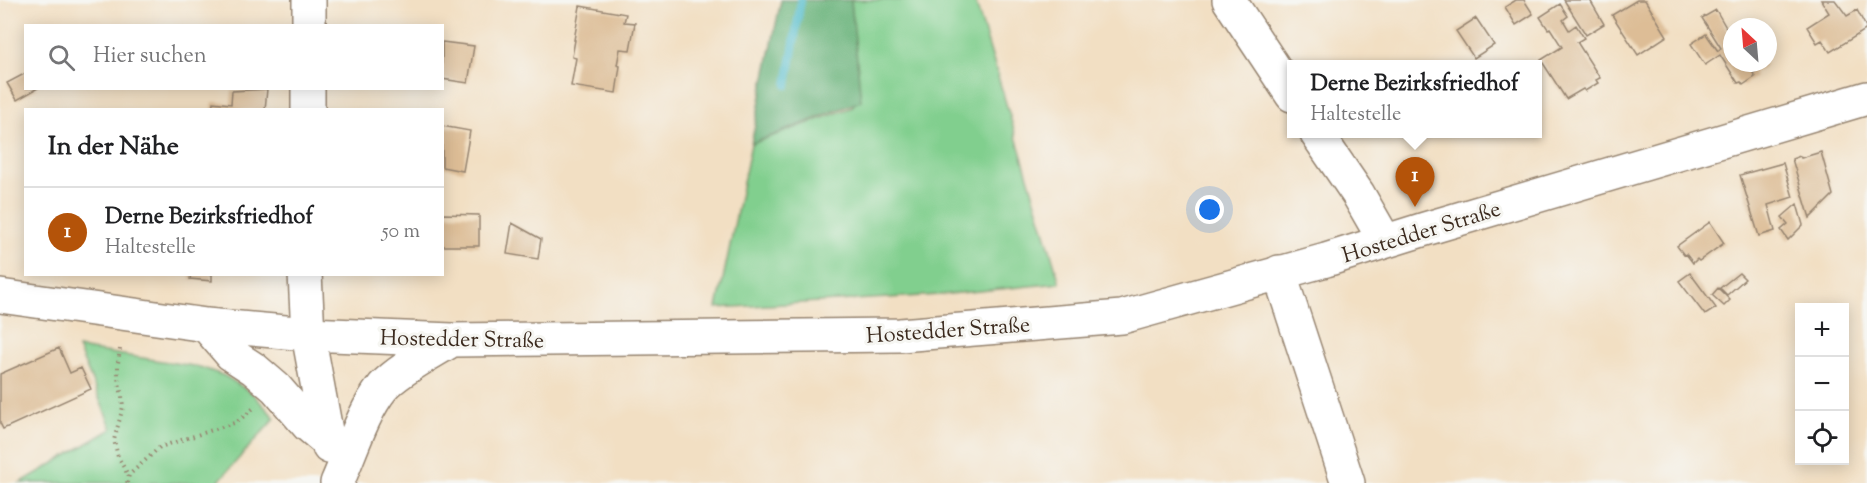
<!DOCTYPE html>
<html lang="de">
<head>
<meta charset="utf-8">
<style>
  body { margin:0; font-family:"Sorts Mill Goudy",serif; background:#f2f2f2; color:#202124 }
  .controls { position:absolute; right:18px; bottom:18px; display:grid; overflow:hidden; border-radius:0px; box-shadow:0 3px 15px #0003 }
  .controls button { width:54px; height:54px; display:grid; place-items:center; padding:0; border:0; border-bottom:2px solid #e0e0e0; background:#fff; color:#202124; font:30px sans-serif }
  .compass { position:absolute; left:1723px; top:18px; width:54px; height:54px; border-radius:50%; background:#fff; box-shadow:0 3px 15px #0003; rotate:334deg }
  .you { position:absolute; left:1210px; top:210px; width:21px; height:21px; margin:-15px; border:4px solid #fff; border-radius:50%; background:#1a73e8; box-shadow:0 0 0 9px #1a73e833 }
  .badge { display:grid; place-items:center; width:39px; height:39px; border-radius:50%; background:#b45309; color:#fff; font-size:20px; font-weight:700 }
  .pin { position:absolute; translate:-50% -50px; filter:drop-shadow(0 2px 3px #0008) }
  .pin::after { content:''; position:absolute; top:32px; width:21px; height:18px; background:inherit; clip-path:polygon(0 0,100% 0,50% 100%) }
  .popup { position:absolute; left:1287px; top:60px; width:255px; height:78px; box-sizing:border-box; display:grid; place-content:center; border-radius:0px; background:#fff; filter:drop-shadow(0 2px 4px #0005); font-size:20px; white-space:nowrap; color:#757577 }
  .popup b { font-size:22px; color:#202124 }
  .popup::after { content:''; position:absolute; left:50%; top:100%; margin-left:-12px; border:12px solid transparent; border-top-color:#fff }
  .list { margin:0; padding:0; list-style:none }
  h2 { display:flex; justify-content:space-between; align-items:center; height:78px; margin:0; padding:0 24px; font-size:26px }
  h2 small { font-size:20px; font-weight:400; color:#757577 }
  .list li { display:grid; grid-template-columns:39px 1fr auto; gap:18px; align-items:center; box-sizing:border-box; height:90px; padding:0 24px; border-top:2px solid #e0e0e0 }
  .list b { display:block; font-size:22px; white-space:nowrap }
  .list p { margin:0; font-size:20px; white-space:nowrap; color:#757577 }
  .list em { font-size:20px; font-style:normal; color:#757577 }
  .icon { flex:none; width:33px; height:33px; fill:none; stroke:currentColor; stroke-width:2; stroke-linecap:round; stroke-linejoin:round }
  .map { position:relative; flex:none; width:1867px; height:483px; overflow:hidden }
  .search { position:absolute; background:#fff; box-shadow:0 3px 15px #0003; left:24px; top:24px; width:420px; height:66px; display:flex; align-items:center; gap:15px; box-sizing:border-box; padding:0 21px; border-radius:0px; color:#757577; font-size:22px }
  .panel { position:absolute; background:#fff; box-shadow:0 3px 15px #0003; left:24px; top:108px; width:420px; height:168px; border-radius:0px }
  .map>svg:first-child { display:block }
  .green { fill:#81cf8e; stroke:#5e7c56; stroke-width:1.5 }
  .forest { fill:#68b279; stroke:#526e4c; stroke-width:1.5 }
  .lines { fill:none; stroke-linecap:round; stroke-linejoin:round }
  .stream { stroke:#4fbbcb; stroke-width:8 }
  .building { fill:#ddbd96 }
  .minor-casing { stroke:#968470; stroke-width:36 }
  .major-casing { stroke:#968470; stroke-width:36 }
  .path { stroke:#968470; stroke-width:4; stroke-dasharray:1.5 4.5; stroke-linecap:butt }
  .minor { stroke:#fff; stroke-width:33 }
  .major { stroke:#fff; stroke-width:33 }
  .labels { text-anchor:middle; stroke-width:6; stroke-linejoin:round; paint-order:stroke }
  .street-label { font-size:22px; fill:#3b2a1e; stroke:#f6f6f2 }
</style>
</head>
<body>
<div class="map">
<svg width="1867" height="483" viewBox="0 0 1867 483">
  <rect width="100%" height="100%" fill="#f6f6f2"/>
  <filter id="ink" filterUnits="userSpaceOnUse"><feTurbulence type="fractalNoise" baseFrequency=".0167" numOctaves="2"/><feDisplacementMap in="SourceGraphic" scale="12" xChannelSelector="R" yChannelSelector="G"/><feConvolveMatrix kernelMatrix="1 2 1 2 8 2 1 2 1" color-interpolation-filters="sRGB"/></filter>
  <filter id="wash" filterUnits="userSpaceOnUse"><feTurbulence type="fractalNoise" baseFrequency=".008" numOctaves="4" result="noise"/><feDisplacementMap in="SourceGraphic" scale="24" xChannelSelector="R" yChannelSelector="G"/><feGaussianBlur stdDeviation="1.35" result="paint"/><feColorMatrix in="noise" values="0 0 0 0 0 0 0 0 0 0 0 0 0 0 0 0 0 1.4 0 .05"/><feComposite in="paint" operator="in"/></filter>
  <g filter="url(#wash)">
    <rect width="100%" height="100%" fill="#f2dfc3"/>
    <path class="green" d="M 851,0 L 975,0 L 1060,283 L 940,295 L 717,308 L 751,144 L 853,107 Z
      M 78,348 L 200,367 L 225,376 L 252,393 L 275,418 L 217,483 L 20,483 L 112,429 Z"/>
    <path class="forest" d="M 781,0 L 851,0 L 861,101 L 751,144 Z"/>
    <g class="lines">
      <path class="stream" d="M 787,85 L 801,0"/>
    </g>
    <g id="blocks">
      <path class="building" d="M 1516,0 L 1524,0 L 1533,14 L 1516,25 L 1505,7 Z
        M 1564,0 L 1590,0 L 1604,24 L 1586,35 Z
        M 1637,0 L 1645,0 L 1667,36 L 1638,55 L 1612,15 Z
        M 1821,0 L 1835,0 L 1847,16 L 1857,10 L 1867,29 L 1830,52 L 1822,40 L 1817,43 L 1807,27 L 1829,13 Z
        M 1560,4 L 1568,16 L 1563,20 L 1569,30 L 1576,25 L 1584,38 L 1577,42 L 1600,78 L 1596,80 L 1598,83 L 1585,91 L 1583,89 L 1566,99 L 1541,60 L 1562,47 L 1550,28 L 1548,29 L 1540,17 Z
        M 580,6 L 626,14 L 624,22 L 635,23 L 630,50 L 620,49 L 617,65 L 620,66 L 616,93 L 571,86 L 576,58 L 572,57 L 575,40 L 574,40 Z
        M 1716,10 L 1732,38 L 1732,63 L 1765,63 L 1766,65 L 1753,73 L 1755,77 L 1743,85 L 1741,82 L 1738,83 L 1720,55 L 1705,65 L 1691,44 L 1706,34 L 1718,51 L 1721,48 L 1702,18 Z
        M 1476,18 L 1494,45 L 1474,58 L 1456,31 Z
        M 442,42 L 474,46 L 468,83 L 442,79 Z
        M 26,73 L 26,88 L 38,88 L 17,100 L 7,83 Z
        M 267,89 L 265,110 L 212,110 L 213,102 L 231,104 L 232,91 Z
        M 442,126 L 470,131 L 463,171 L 442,167 Z
        M 1821,152 L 1833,195 L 1810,218 L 1792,159 L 1800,156 L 1801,158 Z
        M 1783,163 L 1793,197 L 1768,205 L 1775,231 L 1759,236 L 1740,175 Z
        M 1797,204 L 1803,225 L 1788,240 L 1781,230 L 1788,224 L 1782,217 Z
        M 442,214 L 479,215 L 479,246 L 442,246 Z
        M 1710,222 L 1724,243 L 1699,261 L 1697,259 L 1693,263 L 1686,254 L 1684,255 L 1677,246 Z
        M 512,223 L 541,239 L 538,259 L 507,254 Z
        M 1690,273 L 1716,308 L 1705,315 L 1679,281 Z
        M 1739,273 L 1745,279 L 1727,295 L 1720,288 Z
        M 191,274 L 212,274 L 212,281 L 190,279 Z
        M 1718,288 L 1730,300 L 1724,306 L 1712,295 Z
        M 59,348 L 70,373 L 81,368 L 91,389 L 3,429 L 0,423 L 0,374 Z"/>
    </g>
  </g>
  <g filter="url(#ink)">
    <use href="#blocks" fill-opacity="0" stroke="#968470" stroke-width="1.5"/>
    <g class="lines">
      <defs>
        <path id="minor" d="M 1229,0 L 1292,95
          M 309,26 L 309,0
          M 308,110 L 308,88
          M 1317,134 L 1358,194 L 1385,241
          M 1279,272 L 1348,483
          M 305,274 L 308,334"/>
        <path id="major" d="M 0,296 L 206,325 L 308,334 L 452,340 L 900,335 L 1122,317 L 1326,260 L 1425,229 L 1867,98
          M 206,325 L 231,354 L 254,369 L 276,388 L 308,425 L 328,442
          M 308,334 L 329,447
          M 337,483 C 350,454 363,411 383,387 C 398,370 431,353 452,340"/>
      </defs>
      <use href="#minor" class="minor-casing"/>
      <use href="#major" class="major-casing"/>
      <path class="path" d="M 120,349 L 118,363 L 118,378 L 122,396 L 123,407 L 114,440 L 118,457 L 128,475
        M 127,483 L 129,475 L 160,447 L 237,422 L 255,407"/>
      <use href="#minor" class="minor"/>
      <use href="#major" class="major"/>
    </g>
  </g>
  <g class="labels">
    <g class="street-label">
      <text transform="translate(1421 231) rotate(-17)" y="8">Hostedder Straße</text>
      <text transform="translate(948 329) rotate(-4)" y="8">Hostedder Straße</text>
      <text transform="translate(462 338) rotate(1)" y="8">Hostedder Straße</text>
    </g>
  </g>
</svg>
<div class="controls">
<button>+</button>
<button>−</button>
<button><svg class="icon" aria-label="locate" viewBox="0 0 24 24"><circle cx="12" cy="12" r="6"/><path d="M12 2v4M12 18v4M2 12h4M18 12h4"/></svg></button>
</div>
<svg class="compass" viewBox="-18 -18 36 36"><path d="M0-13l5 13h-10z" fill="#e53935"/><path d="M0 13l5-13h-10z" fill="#757577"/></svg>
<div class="you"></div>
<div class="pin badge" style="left:1415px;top:207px">1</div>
<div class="popup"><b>Derne Bezirksfriedhof</b>Haltestelle</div>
<div class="search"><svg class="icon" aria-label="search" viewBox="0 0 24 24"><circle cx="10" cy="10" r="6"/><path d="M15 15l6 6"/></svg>Hier suchen</div>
<section class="panel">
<h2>In der Nähe<small></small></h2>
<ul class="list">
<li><span class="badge">1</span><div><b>Derne Bezirksfriedhof</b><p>Haltestelle</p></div><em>50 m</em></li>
</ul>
</section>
</div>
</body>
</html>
